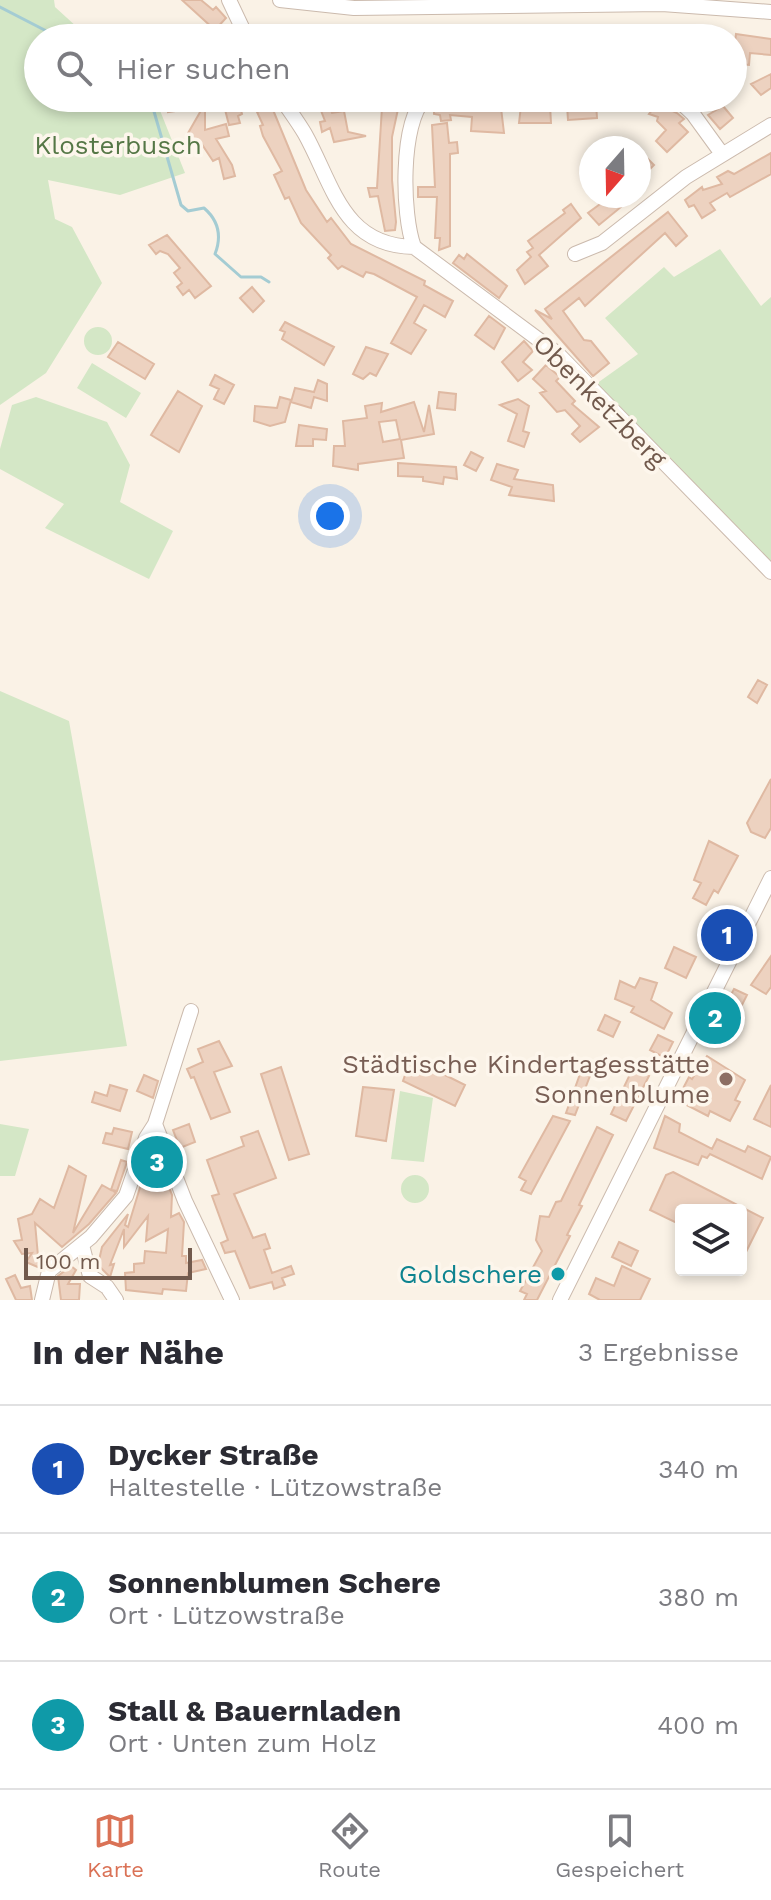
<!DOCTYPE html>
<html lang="de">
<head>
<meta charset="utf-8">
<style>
  body { margin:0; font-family:"Work Sans",sans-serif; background:#f2f2f3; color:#2b2b33 }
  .controls { position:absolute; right:24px; bottom:24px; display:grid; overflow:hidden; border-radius:8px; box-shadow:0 4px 12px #0003 }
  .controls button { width:72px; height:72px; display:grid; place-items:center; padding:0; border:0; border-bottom:2px solid #e1e1e2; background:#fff; color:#2b2b33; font:40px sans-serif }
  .compass { position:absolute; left:579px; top:136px; width:72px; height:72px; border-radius:50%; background:#fff; box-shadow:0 4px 12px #0003; rotate:200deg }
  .scale { position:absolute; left:24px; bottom:20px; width:168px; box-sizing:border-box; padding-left:8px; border:4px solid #725a4d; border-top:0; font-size:22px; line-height:28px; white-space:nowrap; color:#725a4d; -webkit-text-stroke:6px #fdf6ec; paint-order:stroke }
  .you { position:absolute; left:330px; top:516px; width:28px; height:28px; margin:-20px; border:6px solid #fff; border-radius:50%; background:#1a73e8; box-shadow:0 0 0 12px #1a73e833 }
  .badge { display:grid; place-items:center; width:52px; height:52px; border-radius:50%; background:#da7256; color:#fff; font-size:26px; font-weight:700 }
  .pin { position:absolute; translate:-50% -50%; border:4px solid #fff; box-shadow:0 2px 8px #0006 }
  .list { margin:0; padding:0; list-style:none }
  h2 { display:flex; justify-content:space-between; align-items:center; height:104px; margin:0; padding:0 32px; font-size:34px }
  h2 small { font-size:26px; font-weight:400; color:#7c7c81 }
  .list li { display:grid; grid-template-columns:52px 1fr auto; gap:24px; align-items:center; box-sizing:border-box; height:128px; padding:0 32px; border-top:2px solid #e1e1e2 }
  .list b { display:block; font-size:30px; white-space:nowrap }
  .list p { margin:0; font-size:26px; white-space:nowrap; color:#7c7c81 }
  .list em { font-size:26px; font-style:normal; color:#7c7c81 }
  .icon { flex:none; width:44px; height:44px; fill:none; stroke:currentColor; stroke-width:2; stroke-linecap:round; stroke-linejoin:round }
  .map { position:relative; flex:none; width:771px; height:1300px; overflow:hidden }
  .search { position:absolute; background:#fff; box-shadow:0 4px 12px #0003; left:24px; right:24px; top:24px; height:88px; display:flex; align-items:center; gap:20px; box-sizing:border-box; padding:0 28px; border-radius:44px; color:#7c7c81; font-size:30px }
  .sheet { height:488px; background:#fff }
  nav { display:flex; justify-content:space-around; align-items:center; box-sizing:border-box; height:112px; border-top:2px solid #e1e1e2; background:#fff; font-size:22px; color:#7c7c81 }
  nav a { display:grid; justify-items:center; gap:4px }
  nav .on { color:#da7256 }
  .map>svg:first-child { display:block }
  .green { fill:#d4e7c6 }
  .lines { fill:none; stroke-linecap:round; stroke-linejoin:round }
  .stream { stroke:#a4ccd3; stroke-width:3 }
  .building { fill:#edd2c0; stroke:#dfb9a2; stroke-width:2; fill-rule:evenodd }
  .minor-casing { stroke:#cbbaad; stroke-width:16 }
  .minor { stroke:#fff; stroke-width:14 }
  .education-dot { fill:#8d6e63; stroke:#fdf6ec; stroke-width:3 }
  .culture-dot { fill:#0f9aa8; stroke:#fdf6ec; stroke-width:3 }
  .labels { text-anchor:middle; stroke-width:7; stroke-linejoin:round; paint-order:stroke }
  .park-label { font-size:26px; fill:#557746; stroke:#fdf6ec }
  .street-label { font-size:26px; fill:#725a4d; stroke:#fdf6ec }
  .education-label { font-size:26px; fill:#785e54; stroke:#fdf6ec; text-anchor:end }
  .culture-label { font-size:26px; fill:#0d838f; stroke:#fdf6ec; text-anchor:end }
</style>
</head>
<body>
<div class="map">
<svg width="771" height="1300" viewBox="0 0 771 1300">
  <rect width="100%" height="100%" fill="#faf2e6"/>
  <path class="green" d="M 0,0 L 54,0 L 55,7 L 89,38 L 38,38 L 38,98 L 155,98 L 185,173 L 120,195 L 48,180 L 55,219 L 72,227 L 102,283 L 46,373 L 0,405 Z
    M 720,249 L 761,306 L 771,297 L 771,561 L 596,384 L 638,354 L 605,318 L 664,267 L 674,277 Z
    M84 341a14 14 0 1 1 28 0a14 14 0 1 1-28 0Z
    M 92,363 L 141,393 L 126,418 L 77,388 Z
    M 36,397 L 107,422 L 130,465 L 120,502 L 173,531 L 149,579 L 45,528 L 64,504 L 0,469 L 0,449 L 12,405 Z
    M 0,691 L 69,721 L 127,1046 L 0,1061 Z
    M 400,1091 L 433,1098 L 424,1162 L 391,1159 Z
    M 0,1124 L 29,1129 L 15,1176 L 0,1176 Z
    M401 1189a14 14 0 1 1 28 0a14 14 0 1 1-28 0Z"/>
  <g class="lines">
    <path class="stream" d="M 0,7 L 60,38
      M 145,98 L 153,108 L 181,205 L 188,211 L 204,208 C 219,221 222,236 215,254 L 241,277 L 261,277 L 269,282"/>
  </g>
  <path class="building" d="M 182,0 L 201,0 L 213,10 L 216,7 L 226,18 L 215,30 Z
    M 736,34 L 771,39 L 771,55 L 750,53 L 749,65 L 740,64 L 741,53 L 734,52 Z
    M 771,74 L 771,88 L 761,95 L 751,84 Z
    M 166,98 L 205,98 L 205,130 L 226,124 L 229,136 L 216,139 L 232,165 L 235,176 L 224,179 L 219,158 L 213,161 L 201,143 L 187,135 L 203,107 L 168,112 Z
    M 222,98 L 238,98 L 242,114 L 238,116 L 240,123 L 229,125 Z
    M 327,99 L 332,113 L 344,111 L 348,132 L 366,136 L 334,142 L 330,128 L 322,132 L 320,122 L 325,121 L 318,103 Z
    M 596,103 L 597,118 L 568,120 L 567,105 Z
    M 459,104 L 501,108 L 504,133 L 471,131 L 472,117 L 450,115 L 451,120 L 441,121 L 440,115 L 434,114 L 434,110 Z
    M 657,104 L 677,113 L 684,119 L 679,123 L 688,132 L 667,152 L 656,141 L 666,130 L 657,121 L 658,117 L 649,114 Z
    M 271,105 L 306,190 L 327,222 L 331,218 L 351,244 L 425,281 L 424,285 L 453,301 L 445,317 L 424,305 L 414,323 L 426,330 L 411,354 L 391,343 L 417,297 L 374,274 L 366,272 L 363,277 L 342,266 L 338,269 L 328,258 L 331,255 L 301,223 L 289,197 L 285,199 L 274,175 L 282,171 L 263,136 L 260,126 L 263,125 L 257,112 Z
    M 550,105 L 551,123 L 519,123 L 521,106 Z
    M 723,106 L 733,118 L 720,129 L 708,115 Z
    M 382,107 L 398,109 L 392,137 L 392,180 L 396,222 L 395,230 L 385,231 L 378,196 L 370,197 L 368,188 L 377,188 Z
    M 447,123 L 449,143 L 457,142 L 458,153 L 450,154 L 450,246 L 439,250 L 440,238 L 435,238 L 437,197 L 418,197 L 418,187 L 435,187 L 432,125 Z
    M 639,150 L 654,165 L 639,180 Z
    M 771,153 L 771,174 L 730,197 L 727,193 L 710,203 L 715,210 L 702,218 L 694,205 L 689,207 L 685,200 L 702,187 L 703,190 L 722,184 L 717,177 L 728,171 L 734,174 Z
    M 611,196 L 621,207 L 599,225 L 588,213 Z
    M 571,204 L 581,218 L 539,255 L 548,266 L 525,284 L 517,270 L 531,257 L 527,252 L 533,248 L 528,241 L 565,213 L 563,210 Z
    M 668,212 L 687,236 L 676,246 L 665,233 L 585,306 L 579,298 L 563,311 L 584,340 L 591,341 L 609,363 L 593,376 L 535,310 L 552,319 L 545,309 Z
    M 167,235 L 211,286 L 195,298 L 189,290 L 183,295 L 177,287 L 182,283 L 174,273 L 180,268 L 168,254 L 160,251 L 156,254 L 149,245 Z
    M 467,254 L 507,286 L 499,298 L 453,263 L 459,255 L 464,259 Z
    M 252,287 L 264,301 L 253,312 L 240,298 Z
    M 489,316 L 505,328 L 494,349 L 475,335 Z
    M 285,322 L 334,347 L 324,365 L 282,339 L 285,332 L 280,330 Z
    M 524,341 L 533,351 L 523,362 L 532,370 L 518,381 L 502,362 Z
    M 118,342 L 154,364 L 145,379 L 108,357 Z
    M 366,347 L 388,354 L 376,376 L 370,373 L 363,379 L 353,374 Z
    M 546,365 L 560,377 L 556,381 L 575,401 L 572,404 L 599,427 L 580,442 L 572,434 L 580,426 L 565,410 L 557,412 L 540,393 L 546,391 L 533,379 Z
    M 215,375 L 234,385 L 224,404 L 214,399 L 219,389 L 210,385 Z
    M 318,380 L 327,384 L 327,401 L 314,397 L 311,408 L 291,402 L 295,388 L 314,392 Z
    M 178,391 L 202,406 L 179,452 L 151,435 Z
    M 439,392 L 456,394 L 455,410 L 437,408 Z
    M 280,397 L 291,400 L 285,422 L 270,426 L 254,421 L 255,406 L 277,408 Z
    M 518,399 L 529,406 L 523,431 L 529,433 L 524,447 L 508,441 L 517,414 L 500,405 Z
    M 414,402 L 424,432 L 429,405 L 434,434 L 401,440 L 404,458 L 358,464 L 358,470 L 333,466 L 334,446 L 345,446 L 343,421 L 367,418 L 365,406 L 382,403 L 381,412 ZM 396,420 L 400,439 L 383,442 L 379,422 Z
    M 299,425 L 327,429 L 326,440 L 313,439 L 313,446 L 296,446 Z
    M 471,452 L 483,458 L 476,471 L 464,465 Z
    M 398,463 L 456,467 L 457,479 L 444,477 L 443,484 L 423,481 L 423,477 L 398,476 Z
    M 497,464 L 518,470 L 514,479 L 553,485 L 554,501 L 509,495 L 512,487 L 491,480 Z
    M 758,680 L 767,685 L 757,703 L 748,697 Z
    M 771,779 L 771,828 L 765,838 L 751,832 L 747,823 Z
    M 709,841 L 738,856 L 718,893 L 714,890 L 706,905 L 693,898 L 701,883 L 694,880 Z
    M 674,947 L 696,957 L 686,978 L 665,968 Z
    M 771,956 L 771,987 L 766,994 L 751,985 Z
    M 640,978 L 657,983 L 651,1000 L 672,1013 L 664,1029 L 631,1012 L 634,1007 L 615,999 L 620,981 L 635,988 Z
    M 734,989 L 747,995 L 740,1009 L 727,1002 Z
    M 605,1015 L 620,1022 L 613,1037 L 598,1030 Z
    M 658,1035 L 673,1042 L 665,1058 L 650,1050 Z
    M 219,1041 L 232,1066 L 214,1072 L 230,1112 L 211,1119 L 194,1077 L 191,1078 L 187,1069 L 203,1062 L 198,1049 Z
    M 707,1056 L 745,1080 L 735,1100 L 740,1102 L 730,1121 L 710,1111 L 708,1116 L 677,1100 L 689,1077 L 692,1079 Z
    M 411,1058 L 465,1085 L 455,1106 L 403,1081 Z
    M 584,1063 L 593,1068 L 575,1115 L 566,1113 Z
    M 281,1067 L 309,1154 L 289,1160 L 261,1074 Z
    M 633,1068 L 649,1076 L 626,1121 L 611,1114 Z
    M 144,1075 L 158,1081 L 153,1098 L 137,1091 Z
    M 110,1085 L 127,1090 L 120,1111 L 92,1102 L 95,1092 L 107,1096 Z
    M 771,1085 L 771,1127 L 754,1119 Z
    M 363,1087 L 394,1090 L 386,1141 L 356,1136 Z
    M 553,1116 L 570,1121 L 531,1194 L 521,1190 L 526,1181 L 519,1177 Z
    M 665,1116 L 680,1124 L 679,1132 L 712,1149 L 717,1139 L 745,1152 L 748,1146 L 771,1157 L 762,1179 L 710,1154 L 707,1158 L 702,1156 L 698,1165 L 654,1148 Z
    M 189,1124 L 195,1142 L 180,1148 L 173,1130 Z
    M 597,1127 L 613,1135 L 579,1205 L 582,1206 L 567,1235 L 570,1236 L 537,1300 L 524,1300 L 527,1294 L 520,1291 L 542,1251 L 536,1240 L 540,1216 L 549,1217 L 556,1202 L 561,1201 Z
    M 114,1128 L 132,1132 L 128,1149 L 103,1143 L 106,1133 L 112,1134 Z
    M 258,1131 L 276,1178 L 234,1194 L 253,1238 L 265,1234 L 270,1248 L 264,1250 L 272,1273 L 291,1266 L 294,1274 L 282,1278 L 285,1285 L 274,1289 L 272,1282 L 250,1288 L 235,1251 L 225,1253 L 221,1243 L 228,1240 L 212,1196 L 219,1194 L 207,1160 L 244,1146 L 241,1137 Z
    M 151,1154 L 156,1154 L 172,1195 L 171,1217 L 179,1213 L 184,1222 L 182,1256 L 186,1256 L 186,1263 L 202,1260 L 206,1269 L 188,1273 L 186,1291 L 163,1289 L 162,1294 L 126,1290 L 125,1273 L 134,1272 L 134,1264 L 144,1263 L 145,1251 L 166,1253 L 168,1229 L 146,1241 L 148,1216 L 124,1247 L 124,1229 L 110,1265 L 114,1264 L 110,1277 L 98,1265 L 102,1247 L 128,1214 L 125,1225 L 128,1227 L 145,1171 L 152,1173 Z
    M 121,1160 L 127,1162 L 117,1191 L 112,1190 L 116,1193 L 89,1224 L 62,1247 L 35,1223 L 38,1256 L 46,1261 L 40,1268 L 26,1262 L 32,1253 L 22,1254 L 14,1241 L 22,1240 L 18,1219 L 32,1214 L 40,1199 L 54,1208 L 69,1166 L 86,1176 L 73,1233 L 102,1185 L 111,1190 Z
    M 673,1172 L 763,1218 L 741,1262 L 741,1210 L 681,1210 L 681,1225 L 650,1210 L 666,1175 Z
    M 619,1242 L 638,1251 L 631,1266 L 612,1257 Z
    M 71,1266 L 76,1270 L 68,1284 L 80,1284 L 79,1300 L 61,1300 L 58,1276 Z
    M 622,1266 L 650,1279 L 640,1300 L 600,1300 L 589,1294 L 596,1278 L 614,1286 Z
    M 15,1275 L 21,1288 L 30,1286 L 32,1300 L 16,1300 L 6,1279 Z"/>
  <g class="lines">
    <defs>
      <path id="minor" d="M 229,0 L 247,38
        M 280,0 L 354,8 L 662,4 L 771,12
        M 281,98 C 289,110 298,122 305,134 C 333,184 342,246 414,247
        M 676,98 L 693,114 L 722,154
        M 414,247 L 558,354 L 771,572
        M 414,247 C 402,215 400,123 425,98
        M 575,254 L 602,243 L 686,177 L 771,125
        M 155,1124 L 185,1201 L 232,1300
        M 82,1245 L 90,1276 L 107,1287 L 116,1300
        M 42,1300 L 49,1271 L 91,1237 L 126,1196 L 146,1138 L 155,1124 L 191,1011
        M 560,1300 L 771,878"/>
    </defs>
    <use href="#minor" class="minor-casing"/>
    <use href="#minor" class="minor"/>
  </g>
  <circle class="education-dot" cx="726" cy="1079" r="8"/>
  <circle class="culture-dot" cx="558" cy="1274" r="8"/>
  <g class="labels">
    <g class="park-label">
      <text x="118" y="154">Klosterbusch</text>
    </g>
    <g class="street-label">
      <text transform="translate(600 401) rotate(45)" y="9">Obenketzberg</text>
    </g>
    <g class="education-label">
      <text x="710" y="1073">Städtische Kindertagesstätte<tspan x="710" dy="30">Sonnenblume</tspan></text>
    </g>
    <g class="culture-label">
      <text x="542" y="1283">Goldschere</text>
    </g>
  </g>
</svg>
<div class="controls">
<button><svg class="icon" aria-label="layers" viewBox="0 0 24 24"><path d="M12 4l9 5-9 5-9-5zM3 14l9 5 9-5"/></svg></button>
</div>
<svg class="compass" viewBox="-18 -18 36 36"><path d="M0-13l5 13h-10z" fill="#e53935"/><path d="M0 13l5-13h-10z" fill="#7c7c81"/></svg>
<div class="scale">100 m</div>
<div class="you"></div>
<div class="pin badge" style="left:727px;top:935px;background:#1a4fb4">1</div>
<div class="pin badge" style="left:715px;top:1018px;background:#0f9aa8">2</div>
<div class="pin badge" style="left:157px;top:1162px;background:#0f9aa8">3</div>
<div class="search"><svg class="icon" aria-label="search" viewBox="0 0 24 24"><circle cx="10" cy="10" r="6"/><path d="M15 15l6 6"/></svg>Hier suchen</div>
</div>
<section class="sheet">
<h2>In der Nähe<small>3 Ergebnisse</small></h2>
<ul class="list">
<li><span class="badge" style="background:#1a4fb4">1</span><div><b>Dycker Straße</b><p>Haltestelle · Lützowstraße</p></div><em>340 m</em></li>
<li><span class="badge" style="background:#0f9aa8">2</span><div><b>Sonnenblumen Schere</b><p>Ort · Lützowstraße</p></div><em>380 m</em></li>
<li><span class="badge" style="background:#0f9aa8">3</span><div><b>Stall &amp; Bauernladen</b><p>Ort · Unten zum Holz</p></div><em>400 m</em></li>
</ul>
</section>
<nav>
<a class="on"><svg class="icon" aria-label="map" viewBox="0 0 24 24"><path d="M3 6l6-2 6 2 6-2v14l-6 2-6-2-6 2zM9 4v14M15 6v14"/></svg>Karte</a>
<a><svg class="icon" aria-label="directions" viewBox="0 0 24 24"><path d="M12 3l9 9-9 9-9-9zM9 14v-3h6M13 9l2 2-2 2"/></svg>Route</a>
<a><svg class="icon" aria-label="saved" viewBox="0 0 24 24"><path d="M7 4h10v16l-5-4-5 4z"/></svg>Gespeichert</a>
</nav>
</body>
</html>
